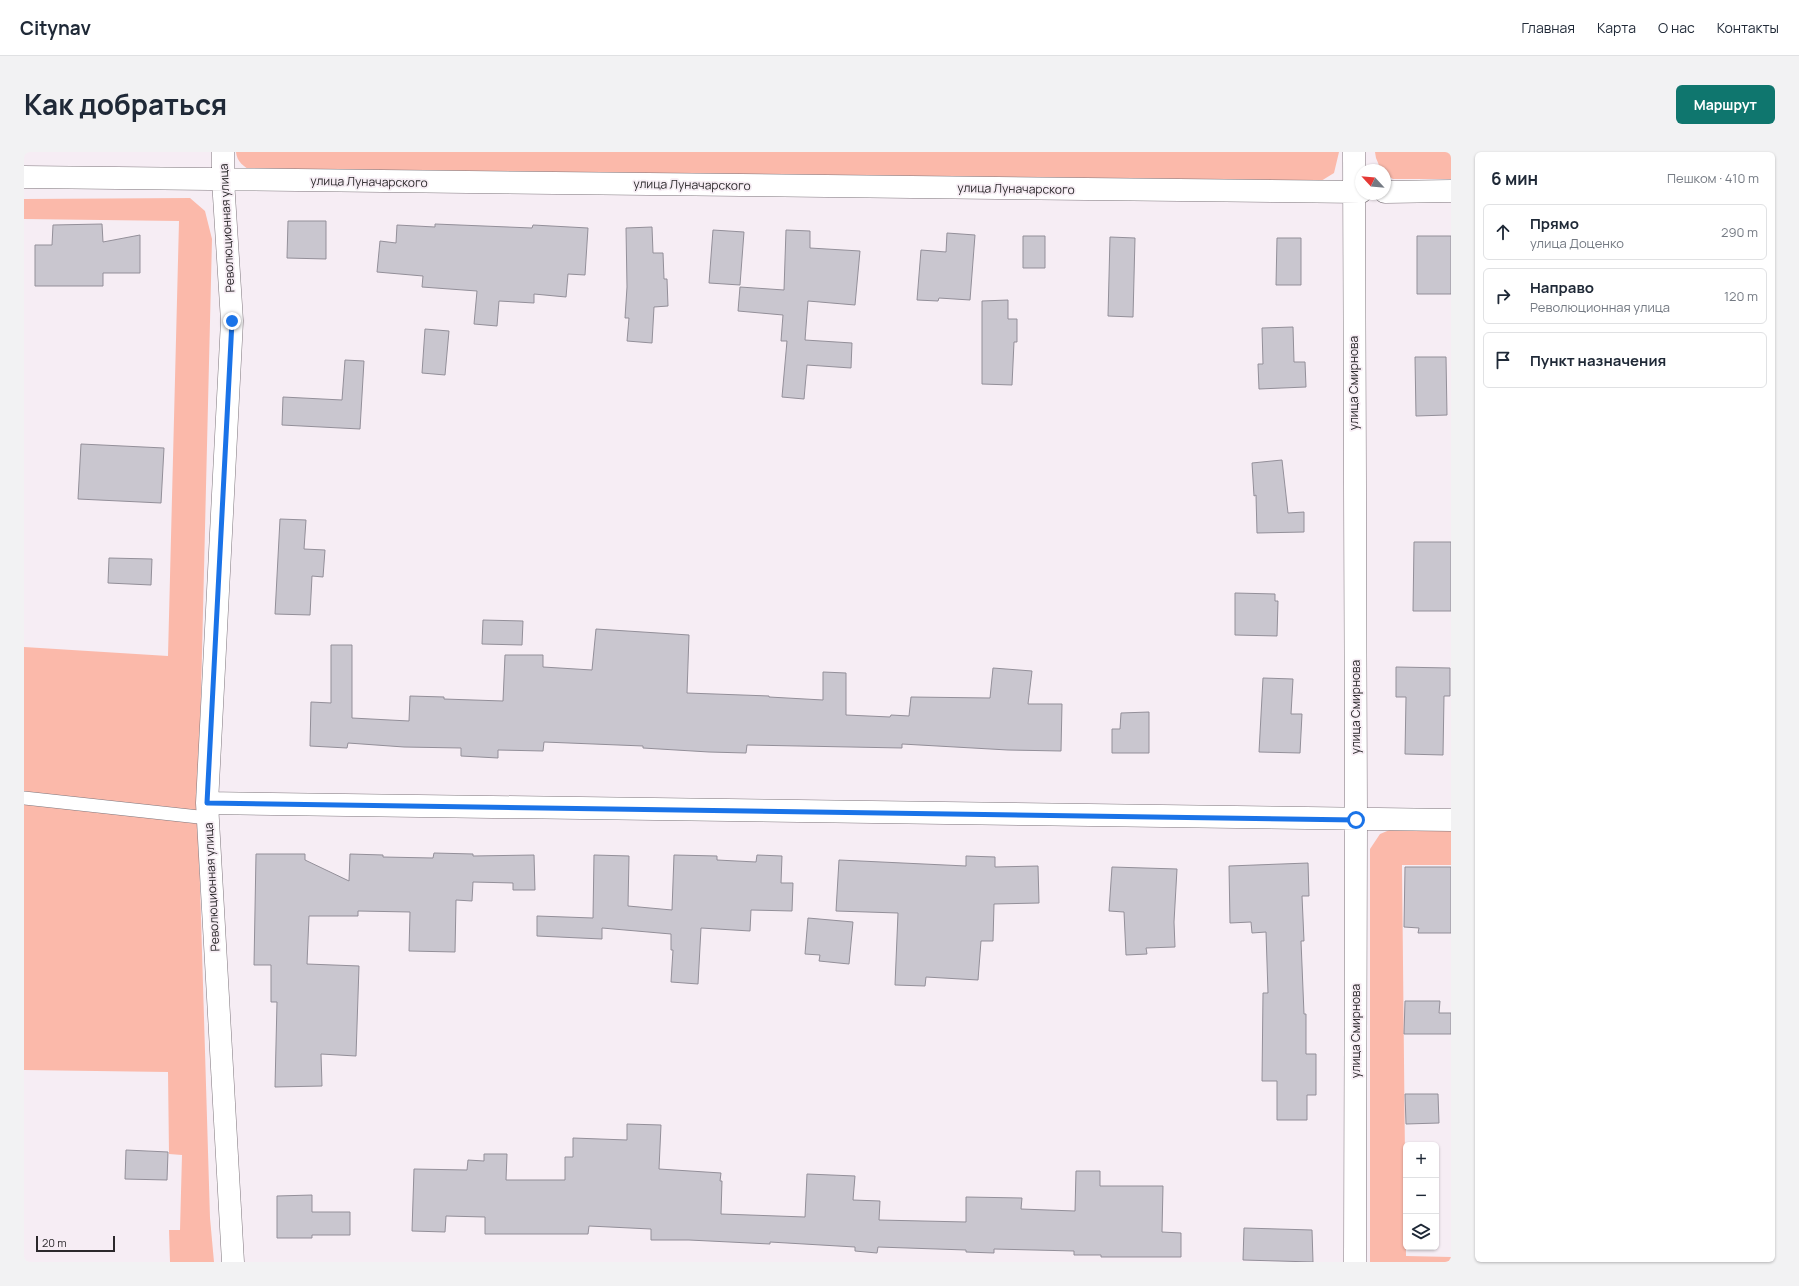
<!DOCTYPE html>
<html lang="ru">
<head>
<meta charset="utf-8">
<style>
  body { margin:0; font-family:Manrope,sans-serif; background:#f2f2f3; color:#1f2937 }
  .controls { position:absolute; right:12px; bottom:12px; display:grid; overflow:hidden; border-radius:6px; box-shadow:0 1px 3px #0004 }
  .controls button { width:36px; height:36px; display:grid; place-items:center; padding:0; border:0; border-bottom:1px solid #e0e1e3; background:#fff; color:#1f2937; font:20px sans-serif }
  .compass { position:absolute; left:1331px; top:12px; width:36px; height:36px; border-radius:50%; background:#fff; box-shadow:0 1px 3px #0004; rotate:296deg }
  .scale { position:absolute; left:12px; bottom:10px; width:79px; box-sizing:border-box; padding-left:4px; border:2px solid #2b282b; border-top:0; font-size:11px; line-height:14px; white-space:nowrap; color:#2b282b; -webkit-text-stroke:3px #f6edf4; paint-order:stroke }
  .stop { position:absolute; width:12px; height:12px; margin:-9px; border:3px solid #1a73e8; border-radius:50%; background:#fff }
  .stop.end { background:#1a73e8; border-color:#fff; box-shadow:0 1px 4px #0008 }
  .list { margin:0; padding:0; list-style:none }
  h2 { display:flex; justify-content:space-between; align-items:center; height:52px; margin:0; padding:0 16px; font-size:17px }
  h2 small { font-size:13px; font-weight:400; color:#747a83 }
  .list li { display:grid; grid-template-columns:26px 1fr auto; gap:12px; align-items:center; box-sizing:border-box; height:56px; margin:0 8px 8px; padding:0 8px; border:1px solid #e0e1e3; border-radius:6px }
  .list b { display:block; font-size:15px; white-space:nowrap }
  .list p { margin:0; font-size:13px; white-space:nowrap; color:#747a83 }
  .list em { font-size:13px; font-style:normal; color:#747a83 }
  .icon { flex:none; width:22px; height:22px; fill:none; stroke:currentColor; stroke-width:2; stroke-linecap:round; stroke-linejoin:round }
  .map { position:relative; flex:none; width:1427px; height:1110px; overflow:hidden; border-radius:6px }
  header { display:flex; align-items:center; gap:24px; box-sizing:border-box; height:56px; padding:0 20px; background:#fff; border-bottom:1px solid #e0e1e3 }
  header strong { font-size:19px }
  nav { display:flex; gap:22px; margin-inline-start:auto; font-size:14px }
  .intro { display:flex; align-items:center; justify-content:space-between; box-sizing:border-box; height:96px; padding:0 24px }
  h1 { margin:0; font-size:28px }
  .button { padding:10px 18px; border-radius:6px; background:#0f766e; color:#fff; font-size:14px; font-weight:700 }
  main { display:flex; gap:24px; padding:0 24px }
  aside { flex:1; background:#fff; border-radius:6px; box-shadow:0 1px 3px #0004 }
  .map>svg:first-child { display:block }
  .green { fill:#fbb9aa }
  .building { fill:#c9c6cf; stroke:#938f99 }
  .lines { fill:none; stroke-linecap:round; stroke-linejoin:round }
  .lane-casing { stroke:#7e767c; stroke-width:14 }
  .street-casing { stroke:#7e767c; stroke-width:23 }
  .lane { stroke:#fff; stroke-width:13 }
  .street { stroke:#fff; stroke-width:22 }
  .route { stroke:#1a73e8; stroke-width:5 }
  .labels { text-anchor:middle; stroke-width:3.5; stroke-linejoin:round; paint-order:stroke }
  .street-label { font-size:12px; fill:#2b282b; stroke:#f6edf4 }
</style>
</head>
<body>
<header>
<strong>Citynav</strong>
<nav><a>Главная</a><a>Карта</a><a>О нас</a><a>Контакты</a></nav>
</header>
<div class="intro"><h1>Как добраться</h1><a class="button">Маршрут</a></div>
<main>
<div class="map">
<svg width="1427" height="1110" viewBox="0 0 1427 1110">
  <rect width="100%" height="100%" fill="#f6edf4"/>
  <path class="green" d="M 212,0 L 1315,0 L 1310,21 L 1297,29 L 228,19 C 220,15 213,10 212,0 Z
    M 1351,0 L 1427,0 L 1427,27 L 1369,27 L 1361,22 L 1361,18 L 1357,18 L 1352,6 Z
    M 166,46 L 181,59 L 188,87 L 174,666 L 186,1066 L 190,1110 L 146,1110 L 145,1078 L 156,1078 L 158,1003 L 145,1002 L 144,920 L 0,918 L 0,495 L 144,504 L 155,69 L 0,67 L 0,47 Z
    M 1368,677 L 1427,677 L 1427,713 L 1378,713 L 1382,1104 L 1427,1105 L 1427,1110 L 1346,1110 L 1346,697 L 1356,682 Z"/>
  <path class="building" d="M 264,69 L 302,69 L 302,107 L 263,106 Z
    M 78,72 L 79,90 L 116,83 L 116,121 L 79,121 L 79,134 L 11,134 L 11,93 L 28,93 L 29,73 Z
    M 411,72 L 508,76 L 509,73 L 564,76 L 561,123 L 544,122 L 542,145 L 510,142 L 510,151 L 475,149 L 473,174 L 450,172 L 453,139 L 398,135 L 399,124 L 353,120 L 356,89 L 372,91 L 373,73 L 411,75 Z
    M 628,75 L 629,101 L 639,101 L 640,127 L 643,127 L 644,154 L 630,155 L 628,191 L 603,189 L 605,166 L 601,166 L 603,135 L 602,76 Z
    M 689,78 L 720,80 L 716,133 L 685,131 Z
    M 762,78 L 786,79 L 786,96 L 836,99 L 831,153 L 784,149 L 781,188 L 828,191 L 827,216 L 783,213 L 780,247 L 758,245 L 763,189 L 757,189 L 759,163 L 714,159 L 716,135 L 760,138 Z
    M 923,81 L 951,83 L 946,148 L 915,146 L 914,149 L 893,148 L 897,98 L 922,100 Z
    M 999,84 L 1021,84 L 1021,116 L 999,116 Z
    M 1393,84 L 1427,84 L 1427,142 L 1393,142 Z
    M 1086,85 L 1111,86 L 1109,165 L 1084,164 Z
    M 1253,86 L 1277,86 L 1277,133 L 1252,133 Z
    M 984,148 L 984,167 L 993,167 L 993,190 L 990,190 L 988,233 L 958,232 L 958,149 Z
    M 1269,175 L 1270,210 L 1281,210 L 1282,235 L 1235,237 L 1234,212 L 1239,212 L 1238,176 Z
    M 401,177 L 425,179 L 421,223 L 398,221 Z
    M 1391,205 L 1422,205 L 1423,263 L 1392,264 Z
    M 321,208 L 340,209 L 336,277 L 258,273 L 259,245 L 318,248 Z
    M 57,292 L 140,296 L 137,351 L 54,347 Z
    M 1258,308 L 1264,361 L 1280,360 L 1280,380 L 1233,381 L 1232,343 L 1230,344 L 1228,311 Z
    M 256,367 L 282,368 L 280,397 L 301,398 L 299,425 L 288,424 L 286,463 L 251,462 Z
    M 1390,390 L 1427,390 L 1427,459 L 1389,459 Z
    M 85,406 L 128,407 L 127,433 L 84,431 Z
    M 1211,441 L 1251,442 L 1251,449 L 1254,449 L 1253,484 L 1211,483 Z
    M 459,468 L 499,469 L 498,493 L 458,492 Z
    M 572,477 L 665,483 L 663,541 L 745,544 L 745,545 L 799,548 L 799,520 L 822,521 L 822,563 L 866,565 L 867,563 L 885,564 L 887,545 L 966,546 L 969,516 L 1008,519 L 1004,552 L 1038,552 L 1037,599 L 984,598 L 878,592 L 878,596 L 723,593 L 722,601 L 685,600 L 619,596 L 619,594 L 520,590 L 519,599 L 474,598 L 474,606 L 437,604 L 437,596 L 380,595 L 324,591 L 323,596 L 286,594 L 287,550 L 307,551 L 307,493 L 328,493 L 328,566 L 385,569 L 386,544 L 420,545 L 420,547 L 479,549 L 481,503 L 519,503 L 519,515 L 568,518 Z
    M 1372,515 L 1426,516 L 1426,544 L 1420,544 L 1419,603 L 1381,602 L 1382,545 L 1372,545 Z
    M 1239,526 L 1269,527 L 1267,562 L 1278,562 L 1276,601 L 1235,600 Z
    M 1125,560 L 1125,601 L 1088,601 L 1088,577 L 1096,577 L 1097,561 Z
    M 410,701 L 449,702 L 449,704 L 510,703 L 511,738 L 489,738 L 489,731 L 449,730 L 448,749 L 432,748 L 431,800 L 385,799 L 386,760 L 334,759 L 334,764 L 285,764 L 283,812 L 335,814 L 332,904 L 297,902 L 298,934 L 251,935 L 253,850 L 247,850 L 247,813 L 230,813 L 232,702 L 281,702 L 281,708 L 325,729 L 326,702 L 359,703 L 359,705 L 409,706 Z
    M 570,703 L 605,704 L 604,754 L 648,758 L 650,703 L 693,704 L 693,708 L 732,710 L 733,703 L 758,704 L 757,731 L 769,731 L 768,759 L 727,758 L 726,779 L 677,776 L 674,832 L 647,830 L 649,798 L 647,798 L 647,782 L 578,776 L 578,787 L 513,784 L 513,764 L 569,766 Z
    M 942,704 L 971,705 L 971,715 L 1014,714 L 1015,751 L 970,752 L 969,789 L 957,789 L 954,828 L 902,825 L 901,834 L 871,833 L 874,761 L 812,759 L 815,708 L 942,714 Z
    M 1284,711 L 1285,744 L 1278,744 L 1280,789 L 1277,789 L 1280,862 L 1282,862 L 1282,902 L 1292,902 L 1292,943 L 1283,943 L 1283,968 L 1253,968 L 1253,929 L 1238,929 L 1239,841 L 1244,841 L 1242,780 L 1228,781 L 1227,770 L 1206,771 L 1205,714 Z
    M 1088,715 L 1153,717 L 1150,770 L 1151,795 L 1122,796 L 1123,802 L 1102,803 L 1100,760 L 1085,759 Z
    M 1381,715 L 1427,715 L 1427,781 L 1394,781 L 1395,776 L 1380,775 Z
    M 784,766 L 829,770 L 825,812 L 795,809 L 796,803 L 781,802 Z
    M 1381,849 L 1416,849 L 1415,861 L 1427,861 L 1427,882 L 1380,882 Z
    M 1381,942 L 1414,942 L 1415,971 L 1382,972 Z
    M 603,972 L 637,973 L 635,1017 L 697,1021 L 696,1029 L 698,1029 L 697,1062 L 781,1065 L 783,1022 L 831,1024 L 829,1048 L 856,1049 L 855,1068 L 942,1070 L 942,1045 L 998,1046 L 997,1057 L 1051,1059 L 1052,1019 L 1076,1019 L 1076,1034 L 1139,1034 L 1138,1080 L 1157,1081 L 1157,1105 L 1077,1105 L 1077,1103 L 1050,1103 L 1050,1099 L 970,1097 L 970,1101 L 942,1100 L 942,1098 L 854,1095 L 853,1101 L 831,1099 L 831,1095 L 746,1090 L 746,1092 L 665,1088 L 627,1088 L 627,1077 L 565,1074 L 564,1082 L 461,1082 L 461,1065 L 422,1064 L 421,1080 L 388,1079 L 390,1017 L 443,1018 L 444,1008 L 460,1009 L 460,1002 L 483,1002 L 482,1028 L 541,1028 L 541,1005 L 549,1005 L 549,986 L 603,988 Z
    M 102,998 L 144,1000 L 143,1028 L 101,1027 Z
    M 288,1043 L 288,1060 L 326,1060 L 326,1083 L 288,1083 L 288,1086 L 253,1086 L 253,1044 Z
    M 1220,1076 L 1288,1078 L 1289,1110 L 1219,1108 Z"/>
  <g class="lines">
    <defs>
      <path id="lane" d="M 0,646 L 184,666"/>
      <path id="street" d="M 199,0 L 199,28 L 208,169 L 183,651 L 209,1110
        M 1330,0 L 1332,668 L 1331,1110
        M 0,25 L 1337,40
        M 1361,40 L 1427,39
        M 183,651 L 1427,668"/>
    </defs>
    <use href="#lane" class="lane-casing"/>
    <use href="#street" class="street-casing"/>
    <use href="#lane" class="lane"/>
    <use href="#street" class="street"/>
  </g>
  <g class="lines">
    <path class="route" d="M 208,169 L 183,651 L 1332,668"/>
  </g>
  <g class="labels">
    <g class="street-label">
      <text transform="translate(345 30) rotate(1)" y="4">улица Луначарского</text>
      <text transform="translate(668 33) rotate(1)" y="4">улица Луначарского</text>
      <text transform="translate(992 37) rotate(1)" y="4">улица Луначарского</text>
      <text transform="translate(203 76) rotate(-93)" y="4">Революционная улица</text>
      <text transform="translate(1330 231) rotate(-90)" y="4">улица Смирнова</text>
      <text transform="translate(1332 555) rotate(-90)" y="4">улица Смирнова</text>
      <text transform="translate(188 735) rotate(-93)" y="4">Революционная улица</text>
      <text transform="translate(1332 879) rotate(-90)" y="4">улица Смирнова</text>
    </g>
  </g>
</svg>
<div class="controls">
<button>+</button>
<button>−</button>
<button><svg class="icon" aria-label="layers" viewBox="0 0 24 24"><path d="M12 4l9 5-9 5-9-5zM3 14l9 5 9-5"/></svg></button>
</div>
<svg class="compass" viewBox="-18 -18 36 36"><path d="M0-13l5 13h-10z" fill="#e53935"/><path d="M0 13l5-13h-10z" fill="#747a83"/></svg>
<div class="scale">20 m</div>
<div class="stop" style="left:1332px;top:668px"></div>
<div class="stop end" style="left:208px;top:169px"></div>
</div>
<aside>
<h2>6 мин<small>Пешком · 410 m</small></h2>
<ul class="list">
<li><svg class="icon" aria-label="ahead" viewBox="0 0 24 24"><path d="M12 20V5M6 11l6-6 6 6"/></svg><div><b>Прямо</b><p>улица Доценко</p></div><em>290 m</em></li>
<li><svg class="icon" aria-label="right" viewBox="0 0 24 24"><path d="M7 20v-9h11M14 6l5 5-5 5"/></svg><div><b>Направо</b><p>Революционная улица</p></div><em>120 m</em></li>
<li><svg class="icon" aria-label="arrive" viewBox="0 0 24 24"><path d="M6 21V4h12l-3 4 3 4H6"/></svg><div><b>Пункт назначения</b></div></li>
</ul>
</aside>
</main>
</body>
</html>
